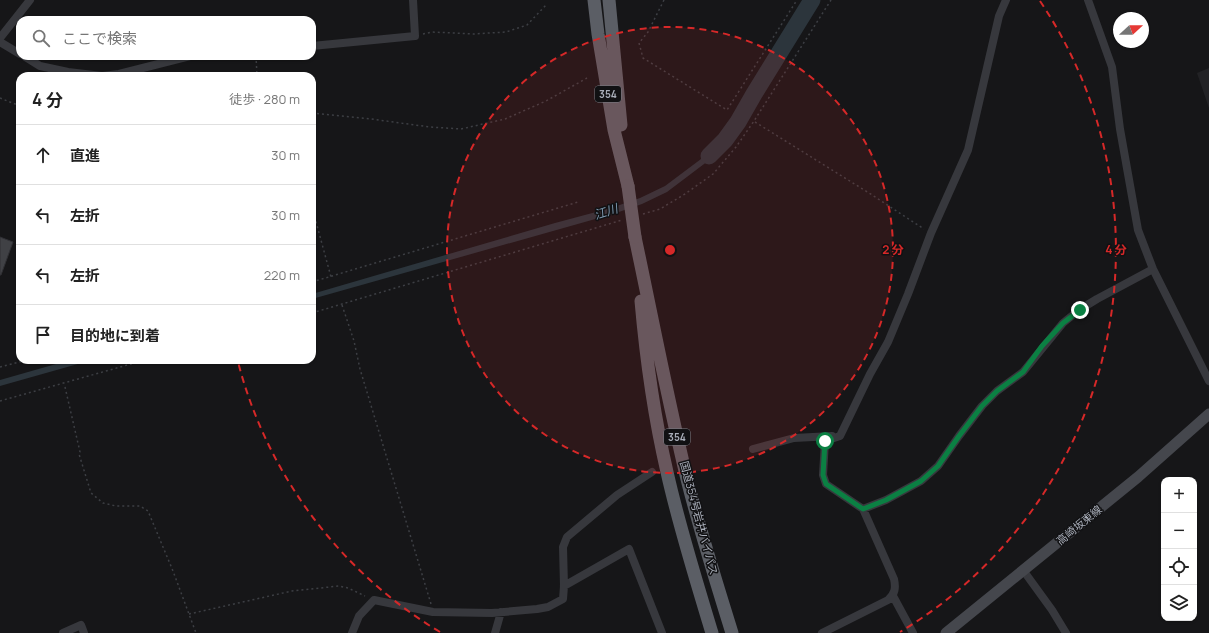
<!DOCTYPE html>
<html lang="ja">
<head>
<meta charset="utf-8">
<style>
  body { margin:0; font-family:Manrope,"Noto Sans JP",sans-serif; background:#f6f6f6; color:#222 }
  .controls { position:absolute; right:12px; bottom:12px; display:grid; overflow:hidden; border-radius:8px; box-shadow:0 1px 3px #0004 }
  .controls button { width:36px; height:36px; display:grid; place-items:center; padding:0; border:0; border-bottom:1px solid #e0e0e0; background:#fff; color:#222; font:20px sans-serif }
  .compass { position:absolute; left:1113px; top:12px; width:36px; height:36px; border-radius:50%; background:#fff; box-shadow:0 1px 3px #0004; rotate:69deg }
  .stop { position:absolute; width:12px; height:12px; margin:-9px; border:3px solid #0b8043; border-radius:50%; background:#fff }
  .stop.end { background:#0b8043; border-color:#fff; box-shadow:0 1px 4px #0008 }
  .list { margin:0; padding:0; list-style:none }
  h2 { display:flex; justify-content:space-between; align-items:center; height:52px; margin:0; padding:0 16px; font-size:17px }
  h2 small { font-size:13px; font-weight:400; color:#767676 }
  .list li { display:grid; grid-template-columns:26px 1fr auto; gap:12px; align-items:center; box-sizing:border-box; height:60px; padding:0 16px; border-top:1px solid #e0e0e0 }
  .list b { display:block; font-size:15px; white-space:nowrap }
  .list em { font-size:13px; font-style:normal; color:#767676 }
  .icon { flex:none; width:22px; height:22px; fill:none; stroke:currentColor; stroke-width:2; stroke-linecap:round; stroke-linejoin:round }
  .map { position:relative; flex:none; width:1209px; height:633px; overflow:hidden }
  .search { position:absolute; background:#fff; box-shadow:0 1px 3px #0004; left:16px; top:16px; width:300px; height:44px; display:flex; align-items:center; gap:10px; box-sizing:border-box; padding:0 14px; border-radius:12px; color:#767676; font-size:15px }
  .panel { position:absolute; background:#fff; box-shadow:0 1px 3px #0004; left:16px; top:72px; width:300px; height:292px; border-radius:12px }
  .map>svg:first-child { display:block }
  .built { fill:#222225 }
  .water { fill:#2c353c }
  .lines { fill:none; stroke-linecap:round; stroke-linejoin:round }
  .river { stroke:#2c353c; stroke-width:17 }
  .building { fill:#404145; stroke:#303034 }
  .path { stroke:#3d3f44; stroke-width:1.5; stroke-dasharray:2 3; stroke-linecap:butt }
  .minor { stroke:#37383d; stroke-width:8 }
  .secondary { stroke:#45474d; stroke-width:11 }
  .trunk { stroke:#5b5e65; stroke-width:13 }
  .trunk-bridge { stroke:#5b5e65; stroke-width:13 }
  .route { stroke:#0b8043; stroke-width:5 }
  .ring { fill:none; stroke:#d62828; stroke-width:2; stroke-dasharray:7 5 }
  .labels { text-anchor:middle; stroke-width:3; stroke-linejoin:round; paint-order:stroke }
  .shield { fill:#111113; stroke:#7b7e86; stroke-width:1 }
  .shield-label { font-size:10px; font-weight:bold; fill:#a8adb8 }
  .street-label { font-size:11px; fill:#a8adb8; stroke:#111113 }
  .water-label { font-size:12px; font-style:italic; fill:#7f9bb3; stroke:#111113 }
  .centre { fill:#d62828; stroke:#111113; stroke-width:2 }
  .ring-label { font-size:12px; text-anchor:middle; font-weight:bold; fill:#d62828; stroke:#111113; stroke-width:3; stroke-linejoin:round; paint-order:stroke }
</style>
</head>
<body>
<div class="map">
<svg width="1209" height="633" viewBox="0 0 1209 633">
  <rect width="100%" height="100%" fill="#161618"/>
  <path class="built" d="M 1209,68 L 1209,108 L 1197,73 Z"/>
  <path class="water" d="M 723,139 L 727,144 L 708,161 L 667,192 L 642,204 L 613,214 L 312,299 L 312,294 L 555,223 L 611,208 L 640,198 L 665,186 L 705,156 Z
    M 70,360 L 92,360 L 0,386 L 0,380 Z"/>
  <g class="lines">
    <path class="river" d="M 709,156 L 725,140 L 738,122 L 754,94 L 812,0"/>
  </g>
  <path class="building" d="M 0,237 L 13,242 L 1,275 L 0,275 Z"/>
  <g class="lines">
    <path class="path" d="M 664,0 L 648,32 L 639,43 L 643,58 L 727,110 L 797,0
      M 423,34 L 432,32 L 473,34 L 506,32 L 527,25 L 547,4
      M 256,56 L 257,76
      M 0,98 L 20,106
      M 312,113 L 371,119 L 430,127 L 461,129 L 505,119 L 546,101 L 587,78
      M 755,122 L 869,193 L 924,229
      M 312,207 L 331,277
      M 643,214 L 660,209 L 685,194 L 713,174 L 736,147 L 754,121 L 831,0
      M 312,282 L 578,202
      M 342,305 L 354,341 L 360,369 L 431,604
      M 312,313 L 622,220
      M 0,367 L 27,360
      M 65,387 L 80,452 L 79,454 L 91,493 L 103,503 L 116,506 L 140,506 L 148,511 L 173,571 L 196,633
      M 0,401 L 145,360
      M 189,614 L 292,591 L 339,586 L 348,588 L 365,596"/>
    <path class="minor" d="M 1088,0 L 1112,67 L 1120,129 L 1138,230 L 1153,269 L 1209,381
      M 0,38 L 30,0
      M 0,42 L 20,54
      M 312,46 L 415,36 L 413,0
      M 24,56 L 40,66 L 68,72 L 102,76 L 119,74 L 190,56
      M 753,449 L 794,438 L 832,436
      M 863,509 L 886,500 L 921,481 L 938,466 L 959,436 L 982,406 L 997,391 L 1023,372 L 1063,323 L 1079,310 L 1097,299 L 1153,269
      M 1023,570 L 1052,610 L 1066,633
      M 564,586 L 629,549 L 662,633
      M 893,596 L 913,633
      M 63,633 L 81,625 L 84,633
      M 352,633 L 359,616 L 374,600 L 433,612 L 492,613 L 537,609 L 548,607 L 563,599 L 564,586 L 563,547 L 567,537 L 617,495 L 652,472
      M 495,633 L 501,612
      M 822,633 L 888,600 C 895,594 896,588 894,579 L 863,509 L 826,484 L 823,475 L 825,441 L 840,436 L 870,374 L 888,342 L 908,294 L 931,233 L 968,150 L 999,16 L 1006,0"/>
    <path class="secondary" d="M 946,633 L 1138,477 L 1209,414"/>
    <path class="trunk" d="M 594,0 L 598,34 L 614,130 L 628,186
      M 609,0 L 621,125
      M 635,237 C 652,317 667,396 686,475 C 699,528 716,581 732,633
      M 641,301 C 646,358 654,416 667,472 C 679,526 696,580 712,633"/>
    <path class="trunk-bridge" d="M 628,186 L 635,237"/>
  </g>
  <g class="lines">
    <path class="route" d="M 825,441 L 823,475 L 826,484 L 863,509 L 886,500 L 921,481 L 938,466 L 959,436 L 982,406 L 997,391 L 1023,372 L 1042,346 L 1063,323 L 1080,310"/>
  </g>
  <circle cx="670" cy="250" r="223" fill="#d62828" fill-opacity=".12"/>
  <g class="ring">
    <circle cx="670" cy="250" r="223"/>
    <path d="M440 632A446 446 0 0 1 238 362M1040 1A446 446 0 0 1 900 632"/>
  </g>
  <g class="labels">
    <g class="shield">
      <rect x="595" y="86" width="26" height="16" rx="3"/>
      <rect x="664" y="429" width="26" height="16" rx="3"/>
    </g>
    <g class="shield-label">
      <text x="608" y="98">354</text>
      <text x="677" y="441">354</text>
    </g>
    <g class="street-label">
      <text transform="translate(699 518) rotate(75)" y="4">国道354号岩井バイパス</text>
      <text transform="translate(1079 525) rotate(-39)" y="4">高崎坂東線</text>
    </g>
    <g class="water-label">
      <text transform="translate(606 212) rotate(-18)" y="4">江川</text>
    </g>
  </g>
  <circle cx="670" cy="250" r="6" class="centre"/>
  <g class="ring-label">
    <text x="893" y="254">2 分</text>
    <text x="1116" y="254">4 分</text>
  </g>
</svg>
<div class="controls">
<button>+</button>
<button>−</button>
<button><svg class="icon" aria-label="locate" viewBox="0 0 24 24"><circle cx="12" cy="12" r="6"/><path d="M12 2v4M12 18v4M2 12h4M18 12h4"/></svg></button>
<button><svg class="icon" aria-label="layers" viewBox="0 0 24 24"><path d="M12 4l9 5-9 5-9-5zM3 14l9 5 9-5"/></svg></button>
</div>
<svg class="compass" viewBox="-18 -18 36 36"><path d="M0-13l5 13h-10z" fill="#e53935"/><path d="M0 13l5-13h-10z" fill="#767676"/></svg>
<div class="stop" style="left:825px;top:441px"></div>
<div class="stop end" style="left:1080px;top:310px"></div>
<div class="search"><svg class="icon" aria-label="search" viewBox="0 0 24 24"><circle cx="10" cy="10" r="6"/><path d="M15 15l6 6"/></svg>ここで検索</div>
<section class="panel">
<h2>4 分<small>徒歩 · 280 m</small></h2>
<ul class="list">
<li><svg class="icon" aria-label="ahead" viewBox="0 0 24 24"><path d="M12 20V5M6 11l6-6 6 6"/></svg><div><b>直進</b></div><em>30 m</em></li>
<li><svg class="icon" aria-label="left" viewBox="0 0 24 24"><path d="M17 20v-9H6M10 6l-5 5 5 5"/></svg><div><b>左折</b></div><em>30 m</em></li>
<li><svg class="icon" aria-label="left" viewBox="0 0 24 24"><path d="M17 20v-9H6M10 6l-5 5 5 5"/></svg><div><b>左折</b></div><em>220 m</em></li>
<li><svg class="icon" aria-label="arrive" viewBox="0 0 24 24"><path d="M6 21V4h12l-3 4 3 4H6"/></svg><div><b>目的地に到着</b></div></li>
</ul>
</section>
</div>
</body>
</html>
